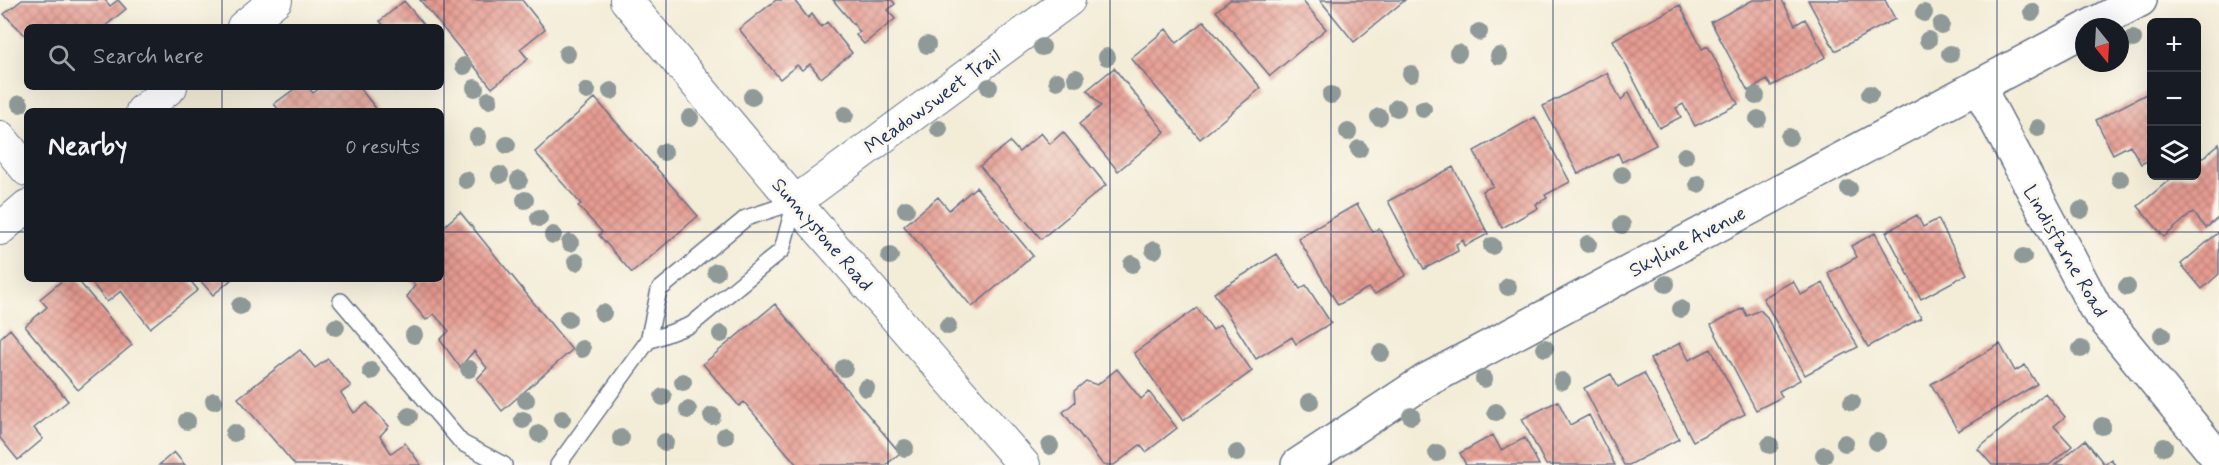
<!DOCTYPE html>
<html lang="en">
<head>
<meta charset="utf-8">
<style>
  body { margin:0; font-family:Mynerve,sans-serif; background:#242831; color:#f1f3f6 }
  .controls { position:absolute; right:18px; top:18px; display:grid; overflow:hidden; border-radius:9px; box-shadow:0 6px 24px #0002 }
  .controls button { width:54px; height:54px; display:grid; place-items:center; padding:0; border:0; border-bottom:2px solid #363941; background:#171b24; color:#f1f3f6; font:30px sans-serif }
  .compass { position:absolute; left:2075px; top:18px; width:54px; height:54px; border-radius:50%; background:#171b24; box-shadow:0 6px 24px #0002; rotate:162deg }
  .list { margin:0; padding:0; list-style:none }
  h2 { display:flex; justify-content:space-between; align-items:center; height:78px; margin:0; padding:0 24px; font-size:26px }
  h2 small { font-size:20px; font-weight:400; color:#9ea1a6 }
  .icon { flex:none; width:33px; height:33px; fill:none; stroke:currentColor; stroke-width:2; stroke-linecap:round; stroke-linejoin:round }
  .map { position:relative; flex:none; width:2219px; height:465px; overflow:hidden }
  .search { position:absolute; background:#171b24; box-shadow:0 6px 24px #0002; left:24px; top:24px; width:420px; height:66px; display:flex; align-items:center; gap:15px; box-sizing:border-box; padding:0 21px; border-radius:9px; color:#9ea1a6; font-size:22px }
  .panel { position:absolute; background:#171b24; box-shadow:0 6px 24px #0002; left:24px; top:108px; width:420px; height:174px; border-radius:9px }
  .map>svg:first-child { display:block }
  .building { fill:url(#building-cross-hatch) }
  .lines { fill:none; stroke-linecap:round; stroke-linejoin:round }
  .lane-casing { stroke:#677289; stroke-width:18 }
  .street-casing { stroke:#677289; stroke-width:34 }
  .secondary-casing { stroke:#677289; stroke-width:36 }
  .lane { stroke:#fff; stroke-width:15 }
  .street { stroke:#fff; stroke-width:32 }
  .secondary { stroke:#fff; stroke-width:33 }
  .tree { fill:#8f9a98 }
  .grid { fill:none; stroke:#1b2f5e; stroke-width:1.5; stroke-opacity:0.55 }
  .labels { text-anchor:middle; stroke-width:6; stroke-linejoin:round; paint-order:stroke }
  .street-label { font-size:20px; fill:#1b2f5e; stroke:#fbf7ec }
</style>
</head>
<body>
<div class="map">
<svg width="2219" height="465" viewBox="0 0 2219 465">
  <defs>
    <pattern id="building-cross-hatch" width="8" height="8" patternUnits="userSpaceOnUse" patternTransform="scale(1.5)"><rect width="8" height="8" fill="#e79c91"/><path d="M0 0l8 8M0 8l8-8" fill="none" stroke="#ba807a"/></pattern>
  </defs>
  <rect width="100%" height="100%" fill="#fbf7ec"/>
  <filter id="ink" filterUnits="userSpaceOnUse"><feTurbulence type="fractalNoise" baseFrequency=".0167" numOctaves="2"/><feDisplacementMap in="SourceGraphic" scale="12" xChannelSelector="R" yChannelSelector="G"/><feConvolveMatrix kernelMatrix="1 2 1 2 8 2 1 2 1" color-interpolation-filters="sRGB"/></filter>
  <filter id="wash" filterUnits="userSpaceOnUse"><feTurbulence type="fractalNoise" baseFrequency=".008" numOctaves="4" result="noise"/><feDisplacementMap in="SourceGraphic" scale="24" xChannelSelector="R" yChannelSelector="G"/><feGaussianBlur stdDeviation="1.35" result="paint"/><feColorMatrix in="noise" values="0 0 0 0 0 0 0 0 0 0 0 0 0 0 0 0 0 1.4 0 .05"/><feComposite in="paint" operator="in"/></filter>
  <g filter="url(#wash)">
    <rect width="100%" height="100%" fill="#f3edd8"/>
    <g id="blocks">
      <path class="building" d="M 22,0 L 105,0 L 110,6 L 118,0 L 126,9 L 104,27 L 27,27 L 27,37 L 4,14 Z
        M 420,0 L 522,0 L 545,29 L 520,49 L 528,59 L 492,88 Z
        M 776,0 L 794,0 L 808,18 L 812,14 L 821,27 L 827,22 L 852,53 L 821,78 L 810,64 L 802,70 L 797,65 L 780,79 L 739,29 Z
        M 833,0 L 892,0 L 895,4 L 888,10 L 895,19 L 864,44 L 856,35 L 860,32 Z
        M 1230,0 L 1302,0 L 1326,29 L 1270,76 L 1216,11 Z
        M 1320,0 L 1405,0 L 1354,42 Z
        M 1753,0 L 1782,0 L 1795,25 L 1805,19 L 1826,57 L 1771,86 L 1767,80 L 1748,91 L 1711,22 Z
        M 1808,0 L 1885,0 L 1895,19 L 1835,51 Z
        M 404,1 L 426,27 L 385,27 L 380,21 Z
        M 1680,5 L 1702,49 L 1708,46 L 1738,104 L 1695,126 L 1683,104 L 1676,108 L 1681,117 L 1659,128 L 1613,40 Z
        M 1204,21 L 1261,88 L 1200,139 L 1131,58 L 1166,29 L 1177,43 Z
        M 1114,68 L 1165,132 L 1118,171 L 1079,124 L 1101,106 L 1087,90 Z
        M 1607,73 L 1621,100 L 1629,92 L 1656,145 L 1622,162 L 1618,153 L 1578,174 L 1543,106 Z
        M 297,87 L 308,87 L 313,93 L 321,87 L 359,87 L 378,111 L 280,111 L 274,104 Z
        M 2152,91 L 2152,159 L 2141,164 L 2130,145 L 2113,154 L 2096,120 Z
        M 595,98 L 698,216 L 632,273 L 599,235 L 602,232 L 578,206 L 581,204 L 535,152 Z
        M 1535,117 L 1570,182 L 1545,195 L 1547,198 L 1536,204 L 1538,208 L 1502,228 L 1482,191 L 1493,186 L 1474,151 Z
        M 1063,132 L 1106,185 L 1041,239 L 980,166 L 1010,142 L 1019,152 L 1041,133 L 1050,144 Z
        M 2219,144 L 2219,217 L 2206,228 L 2193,212 L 2164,237 L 2138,206 L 2174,176 L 2196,176 L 2196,156 L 2199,154 L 2202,158 Z
        M 1453,167 L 1488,234 L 1465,246 L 1463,240 L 1456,244 L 1458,251 L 1424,269 L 1388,201 Z
        M 976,187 L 1033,256 L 972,307 L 904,226 L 938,197 L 949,210 Z
        M 1357,204 L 1373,232 L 1379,228 L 1406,275 L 1375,294 L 1368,288 L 1338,305 L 1298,238 Z
        M 460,212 L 572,350 L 502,411 L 477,379 L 487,368 L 474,351 L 460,367 L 440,340 L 449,331 L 434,314 L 426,320 L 407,297 L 415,285 L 410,279 L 441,279 L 441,229 Z
        M 1917,215 L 1923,227 L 1938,219 L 1967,274 L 1921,299 L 1886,232 Z
        M 2219,232 L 2219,274 L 2202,289 L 2181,264 Z
        M 1875,233 L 1921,318 L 1868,347 L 1828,273 L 1857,257 L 1851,246 Z
        M 1277,254 L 1300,289 L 1306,285 L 1331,323 L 1296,344 L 1292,337 L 1256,359 L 1214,293 Z
        M 64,279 L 77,279 L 132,345 L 78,390 L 25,326 L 47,307 L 40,299 Z
        M 89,279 L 189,279 L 198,290 L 150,328 L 121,291 L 107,302 Z
        M 199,279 L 232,279 L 213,295 Z
        M 1793,281 L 1801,295 L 1823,283 L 1858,347 L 1805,375 L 1763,298 Z
        M 775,304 L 900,453 L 886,465 L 797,465 L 744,402 L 739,406 L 703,364 Z
        M 1197,308 L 1213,330 L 1220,325 L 1252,371 L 1183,421 L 1134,353 Z
        M 1743,308 L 1747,316 L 1760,310 L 1766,316 L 1800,380 L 1779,391 L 1782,397 L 1756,410 L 1711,325 Z
        M 10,329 L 68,401 L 34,428 L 43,439 L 18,460 L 0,438 L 0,338 Z
        M 1680,343 L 1689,360 L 1711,349 L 1745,414 L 1693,441 L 1650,359 Z
        M 2000,344 L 2015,371 L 2025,365 L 2037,384 L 1958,431 L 1931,384 Z
        M 300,350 L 315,368 L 328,359 L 351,386 L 341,393 L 354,413 L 367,403 L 389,426 L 380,436 L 391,453 L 405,443 L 421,465 L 295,465 L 238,398 Z
        M 1117,369 L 1141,399 L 1149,392 L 1177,428 L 1146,452 L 1140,445 L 1114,465 L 1103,465 L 1063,412 L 1075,402 L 1074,391 L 1086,381 L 1097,385 Z
        M 1644,373 L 1679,439 L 1629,465 L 1624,465 L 1584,388 L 1611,374 L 1618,387 Z
        M 2045,393 L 2065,417 L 2054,426 L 2072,446 L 2049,465 L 1992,465 L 1978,449 Z
        M 1558,401 L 1570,425 L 1589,415 L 1615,465 L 1546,465 L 1522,419 Z
        M 1493,435 L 1501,450 L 1525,438 L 1539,465 L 1466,465 L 1460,453 Z
        M 2085,440 L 2104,464 L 2111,459 L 2115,465 L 2055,465 Z
        M 174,452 L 185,465 L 159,465 Z"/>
    </g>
  </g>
  <g filter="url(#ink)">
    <use href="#blocks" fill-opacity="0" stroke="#677289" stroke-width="1.5"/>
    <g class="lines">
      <defs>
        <path id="lane" d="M 341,301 L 462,443 L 504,465
          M 648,341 L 691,325 L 782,250 L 795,202
          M 558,465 L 648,341 L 659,290 L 746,218 L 795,202"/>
        <path id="street" d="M 626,0 L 795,202 L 1024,465
          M 243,27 L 276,0
          M 142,111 L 171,87
          M 0,137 L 27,170
          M 795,202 L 1069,0
          M 0,229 L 27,206"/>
        <path id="secondary" d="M 2089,27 L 2140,0
          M 1978,86 L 2095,307 L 2219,459
          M 1298,465 L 1425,381 L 2084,30"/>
      </defs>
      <use href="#lane" class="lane-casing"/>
      <use href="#street" class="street-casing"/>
      <use href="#secondary" class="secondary-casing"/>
      <use href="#lane" class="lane"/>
      <use href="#street" class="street"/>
      <use href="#secondary" class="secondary"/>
    </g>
    <g class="tree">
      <circle cx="2032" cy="12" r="9"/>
      <circle cx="1924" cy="13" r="9"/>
      <circle cx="1941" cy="25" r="9"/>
      <circle cx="1479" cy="32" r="9"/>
      <circle cx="2133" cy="39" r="9"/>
      <circle cx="1928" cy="40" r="9"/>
      <circle cx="927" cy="45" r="9"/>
      <circle cx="1042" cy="47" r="9"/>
      <circle cx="1458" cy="53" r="9"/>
      <circle cx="567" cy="54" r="9"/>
      <circle cx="1950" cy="54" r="9"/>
      <circle cx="1499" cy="56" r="9"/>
      <circle cx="1107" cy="57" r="9"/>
      <circle cx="464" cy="66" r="9"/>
      <circle cx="1411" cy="74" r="9"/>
      <circle cx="1076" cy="78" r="9"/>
      <circle cx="1057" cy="81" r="9"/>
      <circle cx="989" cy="87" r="9"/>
      <circle cx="475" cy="88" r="9"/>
      <circle cx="587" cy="91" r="9"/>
      <circle cx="611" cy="91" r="9"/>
      <circle cx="1870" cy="94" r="9"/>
      <circle cx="1331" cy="95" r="9"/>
      <circle cx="1756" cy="96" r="9"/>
      <circle cx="752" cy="97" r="9"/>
      <circle cx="489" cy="100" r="9"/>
      <circle cx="20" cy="104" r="9"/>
      <circle cx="1397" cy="108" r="9"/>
      <circle cx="1423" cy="109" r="9"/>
      <circle cx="845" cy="115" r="9"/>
      <circle cx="1379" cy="117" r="9"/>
      <circle cx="690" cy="118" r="9"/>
      <circle cx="1758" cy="119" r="9"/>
      <circle cx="2038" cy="128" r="9"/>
      <circle cx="939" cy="129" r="9"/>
      <circle cx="1348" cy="132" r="9"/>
      <circle cx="478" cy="137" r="9"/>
      <circle cx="1789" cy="137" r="9"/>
      <circle cx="507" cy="145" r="9"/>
      <circle cx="1359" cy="149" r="9"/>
      <circle cx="664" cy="152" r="9"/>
      <circle cx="1685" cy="156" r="9"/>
      <circle cx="500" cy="175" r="9"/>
      <circle cx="1622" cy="175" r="9"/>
      <circle cx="2120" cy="179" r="9"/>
      <circle cx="466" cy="180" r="9"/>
      <circle cx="519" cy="180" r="9"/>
      <circle cx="1698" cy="184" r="9"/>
      <circle cx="1849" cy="189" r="9"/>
      <circle cx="525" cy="200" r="9"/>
      <circle cx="906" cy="209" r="9"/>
      <circle cx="2081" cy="210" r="9"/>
      <circle cx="539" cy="218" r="9"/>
      <circle cx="1622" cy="225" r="9"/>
      <circle cx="553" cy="235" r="9"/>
      <circle cx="570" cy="243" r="9"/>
      <circle cx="1588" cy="244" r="9"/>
      <circle cx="1492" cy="246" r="9"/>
      <circle cx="1154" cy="250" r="9"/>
      <circle cx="890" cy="256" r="9"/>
      <circle cx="2023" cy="257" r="9"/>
      <circle cx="576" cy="262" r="9"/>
      <circle cx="1132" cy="264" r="9"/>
      <circle cx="716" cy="272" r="9"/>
      <circle cx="1666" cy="284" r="9"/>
      <circle cx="1508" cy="287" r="9"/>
      <circle cx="2127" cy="287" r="9"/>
      <circle cx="240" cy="306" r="9"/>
      <circle cx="1681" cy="309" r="9"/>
      <circle cx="603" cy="313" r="9"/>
      <circle cx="568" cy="319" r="9"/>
      <circle cx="948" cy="326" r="9"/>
      <circle cx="336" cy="327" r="9"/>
      <circle cx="721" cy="334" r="9"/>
      <circle cx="414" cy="335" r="9"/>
      <circle cx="2162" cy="335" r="9"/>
      <circle cx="1545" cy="348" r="9"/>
      <circle cx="582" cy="349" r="9"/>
      <circle cx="2081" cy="349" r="9"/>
      <circle cx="1381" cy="353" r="9"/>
      <circle cx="844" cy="368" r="9"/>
      <circle cx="469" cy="369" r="9"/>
      <circle cx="371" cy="371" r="9"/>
      <circle cx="1484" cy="379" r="9"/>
      <circle cx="1562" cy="381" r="9"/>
      <circle cx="683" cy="382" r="9"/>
      <circle cx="866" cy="388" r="9"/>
      <circle cx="663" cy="397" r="9"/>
      <circle cx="526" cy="400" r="9"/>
      <circle cx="214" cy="401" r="9"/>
      <circle cx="1310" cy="402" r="9"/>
      <circle cx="1852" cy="402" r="9"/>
      <circle cx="688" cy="410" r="9"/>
      <circle cx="1496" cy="412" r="9"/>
      <circle cx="409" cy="416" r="9"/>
      <circle cx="712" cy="416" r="9"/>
      <circle cx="1411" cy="416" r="9"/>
      <circle cx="562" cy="419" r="9"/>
      <circle cx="523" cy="420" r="9"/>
      <circle cx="187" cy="421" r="9"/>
      <circle cx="2102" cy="426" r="9"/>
      <circle cx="234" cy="433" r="9"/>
      <circle cx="539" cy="434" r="9"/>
      <circle cx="725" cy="436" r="9"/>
      <circle cx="621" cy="438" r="9"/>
      <circle cx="665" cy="442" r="9"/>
      <circle cx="1877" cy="442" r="9"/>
      <circle cx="1845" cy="443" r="9"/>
      <circle cx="1770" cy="445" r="9"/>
      <circle cx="1050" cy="446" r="9"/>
      <circle cx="2164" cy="447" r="9"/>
      <circle cx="905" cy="448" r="9"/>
      <circle cx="1237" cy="453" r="9"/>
      <circle cx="1437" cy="453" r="9"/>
      <circle cx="1824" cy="455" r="9"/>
    </g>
  </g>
  <path class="grid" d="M 222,0 L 222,27M 444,0 L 444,465M 666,0 L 666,465M 888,0 L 888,465M 1110,0 L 1110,465M 1331,0 L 1331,465M 1553,0 L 1553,465M 1775,0 L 1775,465M 1997,0 L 1997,465M 222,87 L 222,111M 0,232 L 27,232M 441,232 L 2219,232M 222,279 L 222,465"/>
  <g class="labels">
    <g class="street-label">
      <text transform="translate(932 101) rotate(-36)" y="7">Meadowsweet Trail</text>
      <text transform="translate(823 234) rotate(49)" y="7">Sunnystone Road</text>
      <text transform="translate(1687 241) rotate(-28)" y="7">Skyline Avenue</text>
      <text transform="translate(2066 251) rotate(60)" y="7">Lindisfarne Road</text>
    </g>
  </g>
</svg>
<div class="controls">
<button>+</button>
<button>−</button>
<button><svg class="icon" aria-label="layers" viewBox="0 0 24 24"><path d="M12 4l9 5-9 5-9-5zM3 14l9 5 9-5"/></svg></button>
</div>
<svg class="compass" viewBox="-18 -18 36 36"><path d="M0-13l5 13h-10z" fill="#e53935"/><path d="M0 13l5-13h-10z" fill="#9ea1a6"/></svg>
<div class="search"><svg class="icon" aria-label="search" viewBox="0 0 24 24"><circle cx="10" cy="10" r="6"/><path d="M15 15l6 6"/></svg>Search here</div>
<section class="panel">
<h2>Nearby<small>0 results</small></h2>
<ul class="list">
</ul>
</section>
</div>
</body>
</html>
